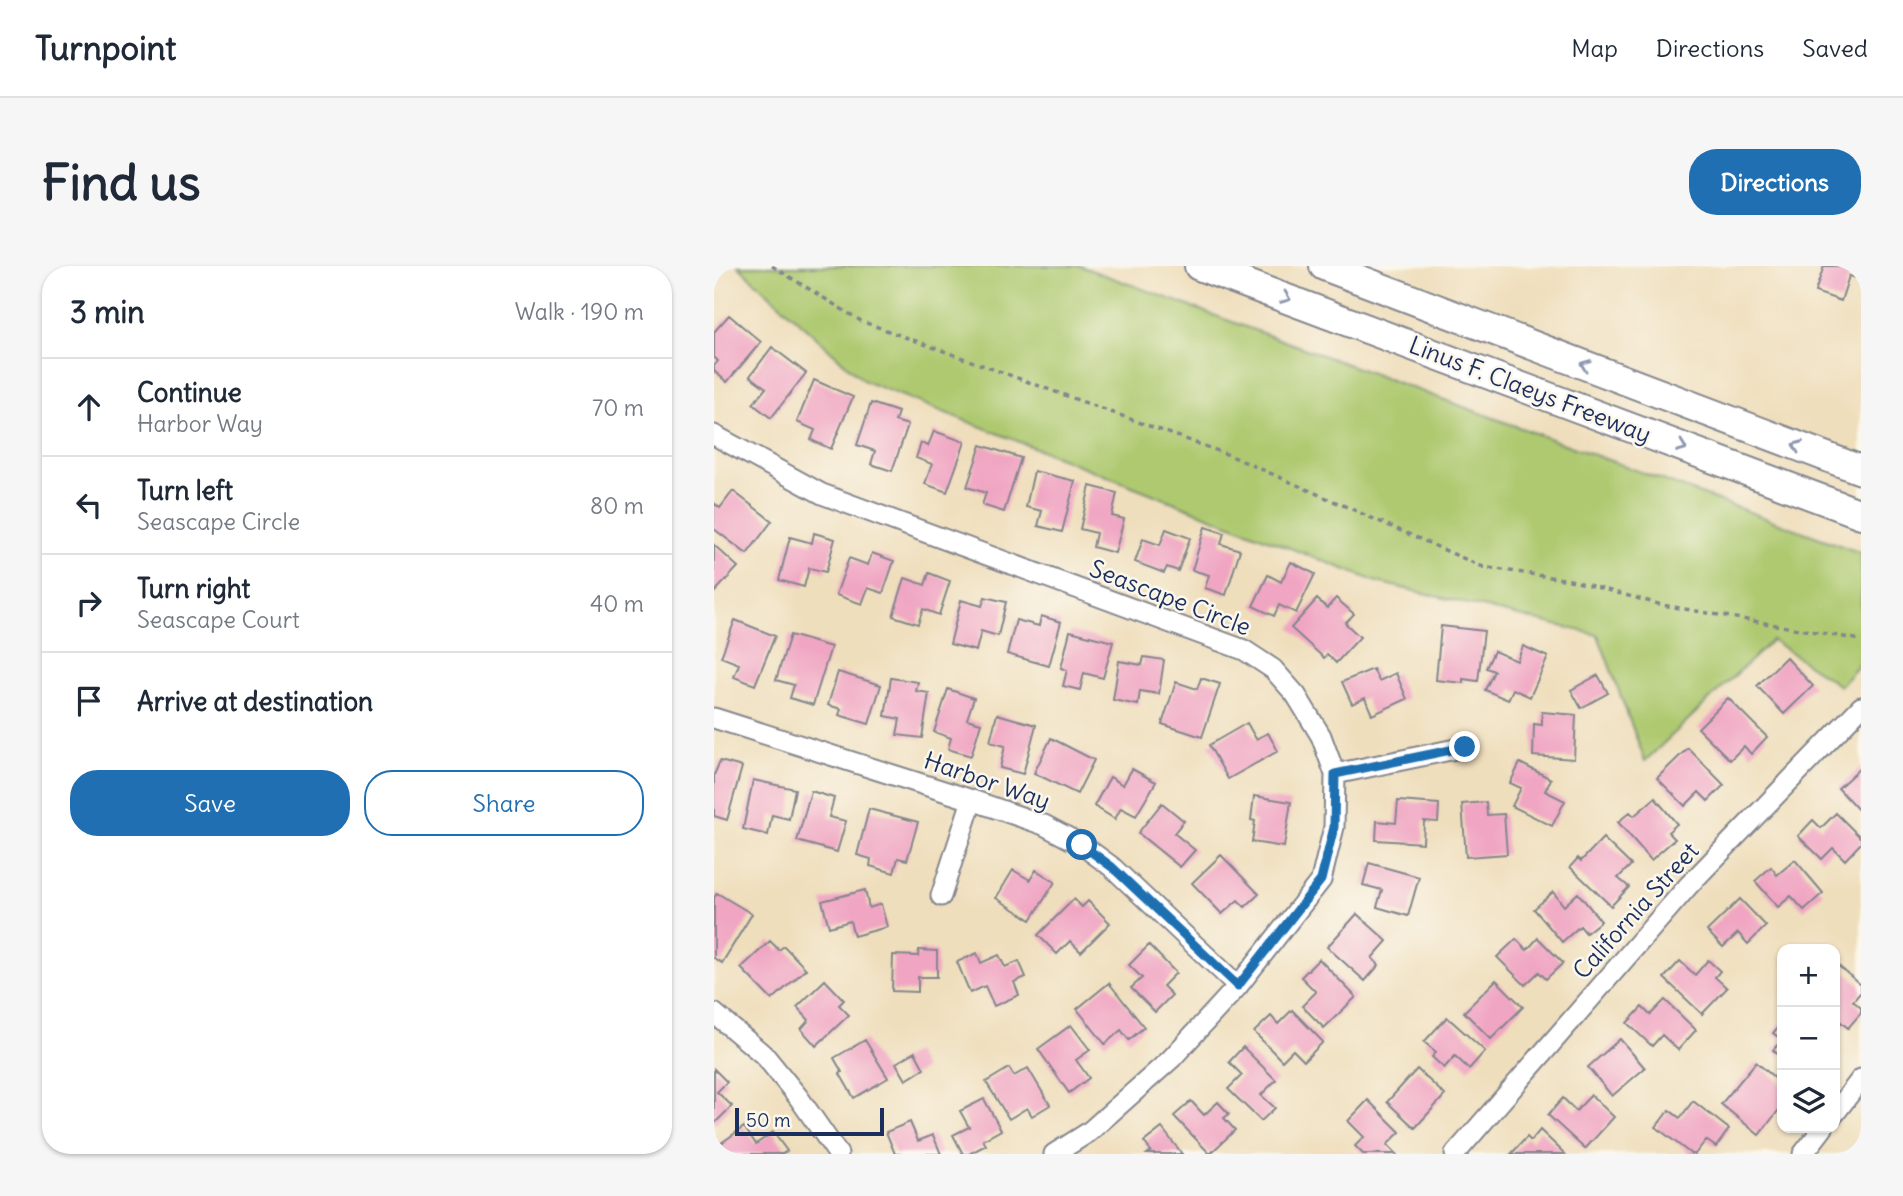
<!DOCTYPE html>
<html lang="en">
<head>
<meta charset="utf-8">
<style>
  body { margin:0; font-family:Delius,sans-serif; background:#f6f6f7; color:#1f2937 }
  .controls { position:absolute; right:21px; bottom:21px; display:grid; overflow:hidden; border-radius:14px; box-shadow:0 2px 5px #0004 }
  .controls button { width:63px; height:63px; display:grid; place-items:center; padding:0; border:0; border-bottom:2px solid #e0e1e3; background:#fff; color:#1f2937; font:35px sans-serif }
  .scale { position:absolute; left:21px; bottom:18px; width:149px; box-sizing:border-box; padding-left:7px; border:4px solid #1b2f5e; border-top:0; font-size:19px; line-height:24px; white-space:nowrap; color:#1b2f5e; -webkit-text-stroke:5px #fbf7ec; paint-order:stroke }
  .stop { position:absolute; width:21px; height:21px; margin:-16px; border:5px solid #1f6fb2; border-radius:50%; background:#fff }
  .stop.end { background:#1f6fb2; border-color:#fff; box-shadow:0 2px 7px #0008 }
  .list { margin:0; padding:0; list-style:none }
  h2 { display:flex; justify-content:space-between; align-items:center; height:91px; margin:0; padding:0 28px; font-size:30px }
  h2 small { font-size:23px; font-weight:400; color:#747a83 }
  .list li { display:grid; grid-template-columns:46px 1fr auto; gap:21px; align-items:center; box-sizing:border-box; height:98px; padding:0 28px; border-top:2px solid #e0e1e3 }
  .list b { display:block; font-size:26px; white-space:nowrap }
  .list p { margin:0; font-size:23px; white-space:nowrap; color:#747a83 }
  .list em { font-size:23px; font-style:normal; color:#747a83 }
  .actions { display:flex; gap:14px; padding:21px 28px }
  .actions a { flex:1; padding:16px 0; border:2px solid #1f6fb2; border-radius:28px; text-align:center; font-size:24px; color:#1f6fb2 }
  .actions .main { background:#1f6fb2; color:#fff }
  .icon { flex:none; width:38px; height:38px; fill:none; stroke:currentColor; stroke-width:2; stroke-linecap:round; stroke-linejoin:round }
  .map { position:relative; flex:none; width:1147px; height:888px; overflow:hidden; border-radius:28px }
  header { display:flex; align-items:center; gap:42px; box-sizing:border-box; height:98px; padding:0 35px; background:#fff; border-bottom:2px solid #e0e1e3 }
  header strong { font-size:33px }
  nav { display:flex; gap:38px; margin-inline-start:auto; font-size:24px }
  .intro { display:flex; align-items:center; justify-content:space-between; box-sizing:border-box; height:168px; padding:0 42px }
  h1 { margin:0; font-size:49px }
  .button { padding:18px 32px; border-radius:28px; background:#1f6fb2; color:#fff; font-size:24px; font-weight:700 }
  main { display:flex; gap:42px; padding:0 42px }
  aside { flex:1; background:#fff; border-radius:28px; box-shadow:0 2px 5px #0004 }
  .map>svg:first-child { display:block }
  .green { fill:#aec96f; stroke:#647c66; stroke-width:2 }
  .building { fill:#f0a5c2 }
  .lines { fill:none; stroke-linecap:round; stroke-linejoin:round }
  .minor-casing { stroke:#85868d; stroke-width:23 }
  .highway-casing { stroke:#85868d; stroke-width:32 }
  .path { stroke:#85868d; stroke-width:3.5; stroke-dasharray:5 5; stroke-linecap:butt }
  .minor { stroke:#fff; stroke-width:19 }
  .highway { stroke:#fff; stroke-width:28 }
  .oneway { stroke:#8d97ae }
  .route { stroke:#1f6fb2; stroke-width:9 }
  .labels { text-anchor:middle; stroke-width:5; stroke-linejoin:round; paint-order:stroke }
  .street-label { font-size:24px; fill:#1b2f5e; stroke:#fbf7ec }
</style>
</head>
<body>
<header>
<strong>Turnpoint</strong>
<nav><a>Map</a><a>Directions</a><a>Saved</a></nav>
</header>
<div class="intro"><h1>Find us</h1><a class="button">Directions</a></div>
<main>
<aside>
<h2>3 min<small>Walk · 190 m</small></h2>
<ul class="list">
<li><svg class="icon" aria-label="ahead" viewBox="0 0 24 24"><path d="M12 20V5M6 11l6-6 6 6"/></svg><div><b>Continue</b><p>Harbor Way</p></div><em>70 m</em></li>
<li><svg class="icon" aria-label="left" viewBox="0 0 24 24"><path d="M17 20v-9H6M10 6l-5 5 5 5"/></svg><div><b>Turn left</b><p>Seascape Circle</p></div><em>80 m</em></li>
<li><svg class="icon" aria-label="right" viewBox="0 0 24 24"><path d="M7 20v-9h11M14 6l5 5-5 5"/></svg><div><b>Turn right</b><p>Seascape Court</p></div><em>40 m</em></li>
<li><svg class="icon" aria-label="arrive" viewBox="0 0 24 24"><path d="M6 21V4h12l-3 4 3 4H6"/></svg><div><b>Arrive at destination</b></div></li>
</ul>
<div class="actions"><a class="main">Save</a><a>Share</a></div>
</aside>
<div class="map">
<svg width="1147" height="888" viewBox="0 0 1147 888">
  <rect width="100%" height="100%" fill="#fbf7ec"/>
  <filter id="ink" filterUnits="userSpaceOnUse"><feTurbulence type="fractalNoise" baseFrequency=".0143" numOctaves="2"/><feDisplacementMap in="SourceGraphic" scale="14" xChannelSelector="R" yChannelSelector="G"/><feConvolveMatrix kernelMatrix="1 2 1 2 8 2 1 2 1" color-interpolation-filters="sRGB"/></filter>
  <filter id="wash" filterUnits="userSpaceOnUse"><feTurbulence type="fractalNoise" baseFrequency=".00686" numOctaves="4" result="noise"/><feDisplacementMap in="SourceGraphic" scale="28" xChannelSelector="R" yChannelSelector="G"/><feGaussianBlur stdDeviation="1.57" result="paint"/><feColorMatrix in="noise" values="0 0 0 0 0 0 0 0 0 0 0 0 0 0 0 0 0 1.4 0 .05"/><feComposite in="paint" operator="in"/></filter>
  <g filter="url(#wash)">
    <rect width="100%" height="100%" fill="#efdebc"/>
    <path class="green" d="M 24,0 L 366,0 L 1147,287 L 1147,397 L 1126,420 L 1058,374 L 931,495 L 884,369 L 663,316 L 150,115 Z"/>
    <g id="blocks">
      <path class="building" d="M 1110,0 L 1147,0 L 1147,13 L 1135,10 L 1127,35 L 1101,26 Z
        M 15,49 L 47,76 L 13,116 L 0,105 L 0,100 L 4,95 L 0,91 L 0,66 Z
        M 58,81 L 92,107 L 57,152 L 39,138 L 52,122 L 36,110 Z
        M 100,114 L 139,131 L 117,183 L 97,174 L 101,164 L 83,156 Z
        M 157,137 L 184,146 L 181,155 L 194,159 L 178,205 L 157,198 L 161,185 L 143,179 Z
        M 220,165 L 251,176 L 233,226 L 211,218 L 218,198 L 202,192 L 207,177 L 214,180 Z
        M 267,179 L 307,192 L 290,246 L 268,239 L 272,227 L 253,221 Z
        M 320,205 L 361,215 L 348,266 L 324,260 L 328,245 L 312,241 Z
        M 376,220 L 403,227 L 398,250 L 410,253 L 401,287 L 379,281 L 382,267 L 366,263 Z
        M 19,225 L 58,255 L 33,288 L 0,263 L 0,237 L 6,242 Z
        M 491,261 L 510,267 L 507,278 L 526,284 L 512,329 L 491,322 L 495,309 L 478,304 Z
        M 452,263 L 476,272 L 464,305 L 453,301 L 450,307 L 421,296 L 429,273 L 446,279 Z
        M 100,267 L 121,273 L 112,306 L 95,302 L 90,321 L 65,314 L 76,271 L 98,277 Z
        M 0,279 L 24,301 L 0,327 Z
        M 158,287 L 180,295 L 169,327 L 154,322 L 148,338 L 122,329 L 135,292 L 154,299 Z
        M 577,296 L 601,308 L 582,347 L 565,339 L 560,350 L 539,340 L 554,309 L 567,316 Z
        M 215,307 L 236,315 L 225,349 L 209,343 L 204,358 L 179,350 L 191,312 L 211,319 Z
        M 271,331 L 292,336 L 284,370 L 267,365 L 262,385 L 236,378 L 247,334 L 268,340 Z
        M 622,332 L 640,348 L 631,357 L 646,371 L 622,397 L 613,388 L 610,392 L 577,362 L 603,333 L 613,342 Z
        M 327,350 L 347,356 L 335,400 L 293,388 L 302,354 L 325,360 Z
        M 21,354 L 61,370 L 41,419 L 20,411 L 25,398 L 7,391 Z
        M 727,360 L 770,365 L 764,415 L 749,413 L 749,417 L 722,414 Z
        M 356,365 L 399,376 L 389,412 L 370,407 L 366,424 L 349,420 L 353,404 L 347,402 Z
        M 76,369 L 117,381 L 99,439 L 76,432 L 80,419 L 62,414 Z
        M 809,380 L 834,391 L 816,431 L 799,423 L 794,434 L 771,424 L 780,405 L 772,402 L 780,385 L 803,395 Z
        M 430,391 L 450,394 L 445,428 L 426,425 L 424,439 L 399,434 L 405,395 L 428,399 Z
        M 1072,391 L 1099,420 L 1070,448 L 1043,420 Z
        M 659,403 L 665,415 L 682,407 L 693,433 L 658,449 L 651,432 L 638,438 L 628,416 Z
        M 124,406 L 167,419 L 155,458 L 125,449 L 127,443 L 114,439 Z
        M 884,409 L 894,427 L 867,442 L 857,424 Z
        M 177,412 L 204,416 L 202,425 L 215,427 L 208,472 L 183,469 L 186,453 L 171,450 Z
        M 487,412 L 506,418 L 488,471 L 448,458 L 462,416 L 483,423 Z
        M 234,423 L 260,432 L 253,453 L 267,457 L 257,490 L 234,483 L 237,472 L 220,466 Z
        M 1014,432 L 1053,471 L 1037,488 L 1030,480 L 1016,494 L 984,462 Z
        M 828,446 L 862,449 L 860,493 L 819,490 L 820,458 L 828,459 Z
        M 283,448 L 322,459 L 309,508 L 286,502 L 291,480 L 276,476 Z
        M 533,457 L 542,473 L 554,467 L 564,485 L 514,513 L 495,479 Z
        M 337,472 L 380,494 L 363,528 L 320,507 Z
        M 974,482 L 1010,519 L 994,535 L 985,526 L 971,540 L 943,512 Z
        M 6,495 L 28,501 L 13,554 L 0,550 L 0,509 Z
        M 806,497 L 837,513 L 831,525 L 851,535 L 838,560 L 798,540 L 807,522 L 796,517 Z
        M 1147,501 L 1147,547 L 1124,522 Z
        M 418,503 L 442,516 L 422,550 L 407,542 L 401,553 L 380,540 L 396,511 L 409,519 Z
        M 39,514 L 81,523 L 75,553 L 58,549 L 54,569 L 29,563 Z
        M 97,525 L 120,532 L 115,551 L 132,555 L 123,586 L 83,575 Z
        M 540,530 L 577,536 L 570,581 L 538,576 L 541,555 L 537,554 Z
        M 941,532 L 963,558 L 954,566 L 961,573 L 937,594 L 904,556 L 916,546 L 920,550 Z
        M 684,535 L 725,538 L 724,556 L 710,555 L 709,577 L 662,574 L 663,555 L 682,557 Z
        M 772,536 L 773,549 L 790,548 L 793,588 L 752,591 L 748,538 Z
        M 448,537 L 470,555 L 460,567 L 481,584 L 466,601 L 424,567 Z
        M 155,543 L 204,556 L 193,594 L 184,592 L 180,607 L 156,600 L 157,593 L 143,589 Z
        M 1122,547 L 1147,572 L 1147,577 L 1131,594 L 1119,582 L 1108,593 L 1084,570 L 1099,554 L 1107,562 Z
        M 889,572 L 917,599 L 904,612 L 915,621 L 897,640 L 856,601 L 864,592 L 867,595 Z
        M 507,589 L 545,628 L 531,641 L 524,634 L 508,648 L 478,617 Z
        M 1081,594 L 1109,627 L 1090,644 L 1077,630 L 1064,641 L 1041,615 L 1057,601 L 1063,609 Z
        M 655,597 L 705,611 L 694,650 L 663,641 L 668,624 L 649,619 Z
        M 299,604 L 316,614 L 322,604 L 341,616 L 317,654 L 282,632 Z
        M 151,624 L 155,642 L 167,638 L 173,661 L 140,670 L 136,655 L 115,661 L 108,635 Z
        M 839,626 L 850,640 L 864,627 L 887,655 L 872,667 L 866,660 L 848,676 L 820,643 Z
        M 3,627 L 38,648 L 8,697 L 0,692 L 0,632 Z
        M 360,633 L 368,641 L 374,635 L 396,657 L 367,686 L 356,675 L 343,688 L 324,669 Z
        M 1026,633 L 1052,660 L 1034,678 L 1024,667 L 1009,681 L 993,665 Z
        M 643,648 L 673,675 L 658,692 L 665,699 L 651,715 L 613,681 Z
        M 824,672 L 849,697 L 832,713 L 825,706 L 811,719 L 783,691 L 802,673 L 813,684 Z
        M 56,675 L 65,684 L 70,680 L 92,703 L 58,734 L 27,702 Z
        M 435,679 L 462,707 L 449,720 L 458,729 L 441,746 L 417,722 L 428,712 L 415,699 Z
        M 205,684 L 223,685 L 223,711 L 204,711 L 204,726 L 178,725 L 179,689 L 204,690 Z
        M 263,687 L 267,697 L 285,689 L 291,701 L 305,695 L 312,711 L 300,716 L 305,729 L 280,740 L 271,720 L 256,727 L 243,696 Z
        M 605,693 L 642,731 L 610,762 L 588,740 L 602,726 L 587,711 Z
        M 994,694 L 1006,705 L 1001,711 L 1013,722 L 988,748 L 950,712 L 966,695 L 981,709 Z
        M 1121,697 L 1147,719 L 1147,726 L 1139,735 L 1147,742 L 1147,747 L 1134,762 L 1121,751 Z
        M 111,714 L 130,734 L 125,739 L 135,749 L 102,780 L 87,763 L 95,754 L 83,741 Z
        M 782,714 L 809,741 L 777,773 L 750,746 Z
        M 395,717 L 430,761 L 415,774 L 407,764 L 391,778 L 363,743 Z
        M 951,734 L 982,764 L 964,784 L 948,769 L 938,780 L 913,757 L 928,741 L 936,749 Z
        M 578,744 L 609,776 L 590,795 L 579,784 L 568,795 L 540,766 L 557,750 L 564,758 Z
        M 733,751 L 771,785 L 755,803 L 741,790 L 730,802 L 718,791 L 722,786 L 710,776 Z
        M 1068,756 L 1068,792 L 1059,784 L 1068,774 L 1059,767 Z
        M 357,759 L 376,784 L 362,794 L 375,812 L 355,827 L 324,783 Z
        M 906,773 L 931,802 L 898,830 L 874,801 Z
        M 151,774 L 174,812 L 140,832 L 126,808 L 128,806 L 120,792 Z
        M 529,781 L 562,814 L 547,829 L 561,842 L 547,855 L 514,823 L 528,809 L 515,796 Z
        M 201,786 L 210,803 L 192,814 L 182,797 Z
        M 1042,796 L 1068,818 L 1068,840 L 1045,869 L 1007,838 Z
        M 295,802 L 300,810 L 314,802 L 336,839 L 318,850 L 313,842 L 295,853 L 272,816 Z
        M 0,803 L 13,816 L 3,826 L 18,840 L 0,858 Z
        M 703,803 L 731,829 L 701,862 L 673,836 Z
        M 877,829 L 900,851 L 871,883 L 834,849 L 849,832 L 862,845 Z
        M 270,833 L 287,864 L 269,874 L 272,879 L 255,888 L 249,888 L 239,869 L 255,861 L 246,845 Z
        M 654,834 L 686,866 L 673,879 L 682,888 L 649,888 L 641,880 L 650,871 L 634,855 Z
        M 477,835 L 490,849 L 504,836 L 515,848 L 510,852 L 521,864 L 496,888 L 460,850 Z
        M 979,835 L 1015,863 L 1002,881 L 992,874 L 981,888 L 977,888 L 942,861 L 955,844 L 966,852 Z
        M 196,856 L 204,875 L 219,869 L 227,888 L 181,888 L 172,866 Z
        M 30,861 L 42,878 L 59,866 L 73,885 L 68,888 L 9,888 L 3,880 Z
        M 448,862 L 468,888 L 433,888 L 437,885 L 430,876 Z
        M 826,864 L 851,888 L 797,888 L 813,871 L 817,875 Z"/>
    </g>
  </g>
  <g filter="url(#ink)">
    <use href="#blocks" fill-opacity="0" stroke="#85868d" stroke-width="2"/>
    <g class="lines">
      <defs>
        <path id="minor" d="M 0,169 L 108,228 L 530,384 L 559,403 L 582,429 L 607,470 L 621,508 L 620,561 L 607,614 L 524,720 L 457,793 L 375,866 L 340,888
          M 0,452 L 258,534 L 330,559 L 368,579 L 398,601 L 524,720
          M 621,508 L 751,481
          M 227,630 L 258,534
          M 0,747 L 51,790 L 85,832 L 124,888
          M 1121,847 L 1147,813
          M 741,888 L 975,619 L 1147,441
          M 1089,888 L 1109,862"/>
        <path id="highway" d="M 485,0 L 1147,248
          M 610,0 L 1147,204"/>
      </defs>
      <use href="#minor" class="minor-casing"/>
      <use href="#highway" class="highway-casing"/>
      <path class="path" d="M 58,0 L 147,55 L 515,189 L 769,301 L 856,314 L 948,339 L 1147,374"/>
      <use href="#minor" class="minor"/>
      <use href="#highway" class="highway"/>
    </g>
    <defs><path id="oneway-chevron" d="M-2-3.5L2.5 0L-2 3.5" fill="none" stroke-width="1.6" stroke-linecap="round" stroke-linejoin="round" transform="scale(1.75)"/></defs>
    <g class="oneway">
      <use href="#oneway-chevron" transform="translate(572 32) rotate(21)"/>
      <use href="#oneway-chevron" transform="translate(871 99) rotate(-159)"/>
      <use href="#oneway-chevron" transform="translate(1083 180) rotate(-159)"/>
      <use href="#oneway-chevron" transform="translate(968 181) rotate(21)"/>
    </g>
  </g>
  <g class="lines" filter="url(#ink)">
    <path class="route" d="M 368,579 L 398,601 L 524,720 L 607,614 L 620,561 L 621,508 L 751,481"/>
  </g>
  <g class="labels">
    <g class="street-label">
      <text transform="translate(816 124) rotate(21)" y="8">Linus F. Claeys Freeway</text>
      <text transform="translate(456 332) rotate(21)" y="8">Seascape Circle</text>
      <text transform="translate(273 515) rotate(19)" y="8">Harbor Way</text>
      <text transform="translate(922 645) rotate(-48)" y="8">California Street</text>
    </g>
  </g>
</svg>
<div class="controls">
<button>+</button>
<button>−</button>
<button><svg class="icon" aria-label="layers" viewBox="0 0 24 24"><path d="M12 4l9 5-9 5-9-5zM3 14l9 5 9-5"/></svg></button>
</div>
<div class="scale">50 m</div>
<div class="stop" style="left:368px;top:579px"></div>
<div class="stop end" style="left:751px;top:481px"></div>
</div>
</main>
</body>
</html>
